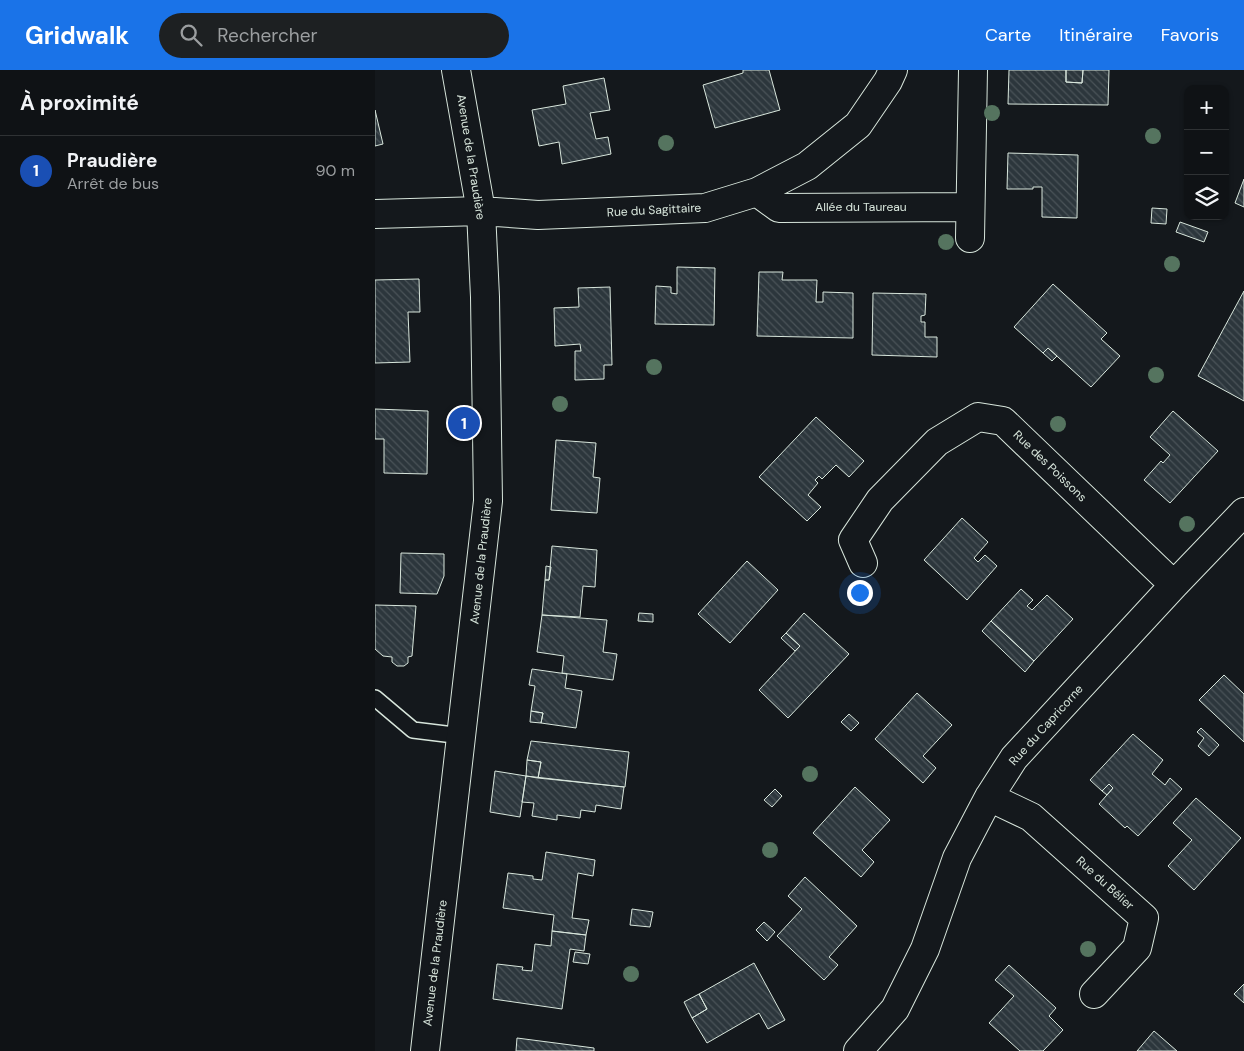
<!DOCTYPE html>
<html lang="fr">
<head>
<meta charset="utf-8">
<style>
  body { margin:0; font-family:"DM Sans",sans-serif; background:#1d2022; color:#f1f3f6 }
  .controls { position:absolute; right:15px; top:15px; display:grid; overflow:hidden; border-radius:10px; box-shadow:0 1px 4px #0004 }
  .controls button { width:45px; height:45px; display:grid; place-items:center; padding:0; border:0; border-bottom:1px solid #2f3234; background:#0f1215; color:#f1f3f6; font:25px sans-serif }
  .you { position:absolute; left:484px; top:522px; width:18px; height:18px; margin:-12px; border:4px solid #fff; border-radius:50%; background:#1a73e8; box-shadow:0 0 0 8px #1a73e833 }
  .badge { display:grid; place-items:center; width:32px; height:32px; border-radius:50%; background:#1a73e8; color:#fff; font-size:16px; font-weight:700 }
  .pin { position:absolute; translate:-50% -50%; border:2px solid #fff; box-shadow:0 1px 5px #0006 }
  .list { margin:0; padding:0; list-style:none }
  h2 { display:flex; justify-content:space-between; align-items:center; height:65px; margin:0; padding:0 20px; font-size:21px }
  h2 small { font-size:16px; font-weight:400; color:#9b9ea0 }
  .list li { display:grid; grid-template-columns:32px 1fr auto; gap:15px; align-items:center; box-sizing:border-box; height:70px; padding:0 20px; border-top:1px solid #2f3234 }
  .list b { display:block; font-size:19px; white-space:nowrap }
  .list p { margin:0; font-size:16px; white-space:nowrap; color:#9b9ea0 }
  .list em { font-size:16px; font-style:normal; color:#9b9ea0 }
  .icon { flex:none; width:28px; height:28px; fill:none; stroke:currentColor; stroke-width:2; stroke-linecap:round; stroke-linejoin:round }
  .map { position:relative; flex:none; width:869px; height:981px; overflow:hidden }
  header { display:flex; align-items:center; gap:30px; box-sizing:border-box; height:70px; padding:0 25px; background:#1a73e8; color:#fff }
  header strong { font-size:24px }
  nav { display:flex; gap:28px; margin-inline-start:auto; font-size:18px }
  .search { width:350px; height:45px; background:#1d2022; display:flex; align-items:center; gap:12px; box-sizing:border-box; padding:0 18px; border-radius:28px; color:#9b9ea0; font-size:19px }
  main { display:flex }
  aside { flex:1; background:#0f1215 }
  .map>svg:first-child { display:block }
  .building { fill:url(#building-back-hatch); stroke:#d8e6dc }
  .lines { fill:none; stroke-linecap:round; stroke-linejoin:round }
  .lane-casing { stroke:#d8e6dc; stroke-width:18 }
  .street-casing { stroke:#d8e6dc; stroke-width:30 }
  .lane { stroke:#14181c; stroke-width:15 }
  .street { stroke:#14181c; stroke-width:28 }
  .tree { fill:#55745f }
  .labels { text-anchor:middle; stroke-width:4; stroke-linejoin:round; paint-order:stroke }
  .street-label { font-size:12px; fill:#d8e6dc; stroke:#14181c }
</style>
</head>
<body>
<header>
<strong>Gridwalk</strong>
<div class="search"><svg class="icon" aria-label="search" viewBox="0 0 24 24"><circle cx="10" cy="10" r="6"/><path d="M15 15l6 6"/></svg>Rechercher</div>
<nav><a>Carte</a><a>Itinéraire</a><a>Favoris</a></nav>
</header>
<main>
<aside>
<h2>À proximité<small></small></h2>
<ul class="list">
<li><span class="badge" style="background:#1a4fb4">1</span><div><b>Praudière</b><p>Arrêt de bus</p></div><em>90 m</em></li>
</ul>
</aside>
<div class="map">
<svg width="869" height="981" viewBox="0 0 869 981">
  <defs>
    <pattern id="building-back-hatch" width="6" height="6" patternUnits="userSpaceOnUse" patternTransform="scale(1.25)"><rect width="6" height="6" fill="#2c363c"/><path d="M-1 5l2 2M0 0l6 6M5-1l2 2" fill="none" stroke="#4a5358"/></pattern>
  </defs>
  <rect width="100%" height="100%" fill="#14181c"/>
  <path class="building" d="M 368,0 L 394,0 L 405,40 L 340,58 L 328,15 L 368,3 Z
    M 634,0 L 691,0 L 691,12 L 707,13 L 708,0 L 734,0 L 733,35 L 633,34 Z
    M 691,0 L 708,0 L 707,13 L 691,12 Z
    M 229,8 L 235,40 L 215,43 L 221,69 L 233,67 L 236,84 L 187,94 L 184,72 L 164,76 L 157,40 L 191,34 L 188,16 Z
    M 0,40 L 8,74 L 0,76 Z
    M 633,83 L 703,85 L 702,148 L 667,147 L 667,117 L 658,117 L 658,119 L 632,119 Z
    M 869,109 L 869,137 L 860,133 Z
    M 777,138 L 792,139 L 791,154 L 776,153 Z
    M 805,152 L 833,162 L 829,172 L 801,162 Z
    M 302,197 L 340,198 L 339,255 L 280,254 L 281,216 L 296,217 L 296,223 L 302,224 Z
    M 384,202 L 408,202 L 407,210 L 442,210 L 441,232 L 448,232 L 448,222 L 478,223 L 478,268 L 382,266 Z
    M 44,209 L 45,242 L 33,242 L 35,292 L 0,293 L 0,210 Z
    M 678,214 L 732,263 L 726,269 L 745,286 L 716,317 L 673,278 L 668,283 L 639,257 Z
    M 235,217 L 237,295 L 229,295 L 229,309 L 200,310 L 200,281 L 206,281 L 205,274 L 180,276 L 179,238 L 204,237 L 203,218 Z
    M 869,221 L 869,331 L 823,306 Z
    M 498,223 L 551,224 L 550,245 L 546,246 L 546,252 L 550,252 L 550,267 L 562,267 L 562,287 L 497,285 Z
    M 673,278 L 682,286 L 677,291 L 668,283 Z
    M 0,339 L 53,341 L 52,404 L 9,403 L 9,369 L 0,369 Z
    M 798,341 L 843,381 L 795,433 L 769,410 L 786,391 L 788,393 L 795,385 L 775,367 Z
    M 441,347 L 489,391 L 474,407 L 461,395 L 447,409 L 444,406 L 440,410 L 443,413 L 433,425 L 446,437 L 432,451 L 384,407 Z
    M 181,370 L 221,373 L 218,407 L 225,408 L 222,443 L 176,440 Z
    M 587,448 L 613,472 L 599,488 L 603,492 L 610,485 L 622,496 L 592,530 L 549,490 Z
    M 177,476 L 222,480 L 220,517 L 208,516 L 205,547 L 167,545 L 170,510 L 174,510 Z
    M 26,483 L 69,484 L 69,506 L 62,524 L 25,523 Z
    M 372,491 L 403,520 L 355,573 L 323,544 Z
    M 171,496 L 176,497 L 174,510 L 170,510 Z
    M 646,519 L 658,530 L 652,536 L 657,540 L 672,525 L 698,549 L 659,591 L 616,551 Z
    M 0,535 L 41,536 L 37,586 L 33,587 L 33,593 L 29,596 L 22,596 L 17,592 L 17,587 L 8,586 L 0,579 Z
    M 264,543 L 278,544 L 278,552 L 263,551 Z
    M 429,543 L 474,584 L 413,648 L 384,620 L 425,576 L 411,563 Z
    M 167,545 L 232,550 L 228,582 L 242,584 L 238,610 L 187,603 L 189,586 L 162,582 Z
    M 616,551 L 659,591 L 650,602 L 607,561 Z
    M 411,563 L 425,576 L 420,581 L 406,568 Z
    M 157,599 L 192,604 L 190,618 L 207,621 L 201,658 L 166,653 L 168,643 L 156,641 L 160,616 L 154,615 Z
    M 849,605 L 869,624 L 869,672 L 824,630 Z
    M 542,623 L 577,655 L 548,686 L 561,698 L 548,713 L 500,669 Z
    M 156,641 L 168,643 L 166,653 L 155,652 Z
    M 474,644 L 484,653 L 476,661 L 466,652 Z
    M 826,658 L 844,675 L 834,686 L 823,676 L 829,668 L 822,662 Z
    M 758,664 L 788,690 L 777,704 L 790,715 L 795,708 L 807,719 L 763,766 L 752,756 L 750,758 L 724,734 L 738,718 L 734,714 L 727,721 L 715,710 Z
    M 156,671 L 254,682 L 250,717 L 163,708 L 166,692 L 152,690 Z
    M 152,690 L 166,692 L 163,708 L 151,706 Z
    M 120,701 L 151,706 L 145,747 L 115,742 Z
    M 151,706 L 249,717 L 246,739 L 221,735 L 220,742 L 206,740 L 205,748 L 182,745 L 182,750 L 157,746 L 159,733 L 147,732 Z
    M 734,714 L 738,718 L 732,725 L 727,721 Z
    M 480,717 L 515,750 L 487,780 L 499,792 L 486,807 L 438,763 Z
    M 400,719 L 407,726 L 397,737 L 389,730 Z
    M 821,728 L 866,768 L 819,820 L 793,796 L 817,770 L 798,753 Z
    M 171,782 L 220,790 L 218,806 L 203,803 L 197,848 L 214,850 L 211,865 L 177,861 L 179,845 L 128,838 L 133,803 L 158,806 L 158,809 L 167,810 Z
    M 430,807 L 482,856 L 454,887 L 463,895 L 449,910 L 402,866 L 427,839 L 413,826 Z
    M 257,839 L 278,842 L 275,857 L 255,855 Z
    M 389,852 L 400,862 L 392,871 L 381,860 Z
    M 177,861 L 211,865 L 209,881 L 195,879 L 187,939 L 118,929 L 122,894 L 148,897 L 147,900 L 157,901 L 160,874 L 176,876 Z
    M 200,882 L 215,884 L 213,894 L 198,892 Z
    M 379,893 L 410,950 L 393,959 L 384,943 L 332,973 L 317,948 L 332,939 L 324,924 Z
    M 634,895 L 681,938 L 674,946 L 688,960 L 668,981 L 645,981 L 614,953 L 639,926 L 620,910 Z
    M 869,914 L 869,933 L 859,924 Z
    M 324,924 L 332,939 L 317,948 L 309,932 Z
    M 779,961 L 802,981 L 762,981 Z
    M 142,968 L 219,978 L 219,981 L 141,981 Z"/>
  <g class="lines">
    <defs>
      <path id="lane" d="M 0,628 L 38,660 L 87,666"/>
      <path id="street" d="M 382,122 L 404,138 L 595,137
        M 0,144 L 106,141 L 163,145 L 330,138 L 382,122 L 432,96 L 483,55 L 513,11 L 518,0
        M 595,168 L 598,0
        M 488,493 L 478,470 L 505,430 L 562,372 L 603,347 L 628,351 L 799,515
        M 614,727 L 656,747 L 769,848 L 762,878 L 719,924
        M 50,981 L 113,431 L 110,227 L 106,141 L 81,0
        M 483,981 L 520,939 L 550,879 L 582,788 L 614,727 L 639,688 L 799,515 L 869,442"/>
    </defs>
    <use href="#lane" class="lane-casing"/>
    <use href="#street" class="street-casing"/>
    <use href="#lane" class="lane"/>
    <use href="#street" class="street"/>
  </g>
  <g class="tree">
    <circle cx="617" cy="43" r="8"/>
    <circle cx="778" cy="66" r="8"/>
    <circle cx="291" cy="73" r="8"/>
    <circle cx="571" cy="172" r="8"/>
    <circle cx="797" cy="194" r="8"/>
    <circle cx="279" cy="297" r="8"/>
    <circle cx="781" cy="305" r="8"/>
    <circle cx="185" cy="334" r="8"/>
    <circle cx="683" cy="354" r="8"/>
    <circle cx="812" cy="454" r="8"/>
    <circle cx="435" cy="704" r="8"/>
    <circle cx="395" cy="780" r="8"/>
    <circle cx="713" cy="879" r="8"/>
    <circle cx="256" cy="904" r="8"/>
  </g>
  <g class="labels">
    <g class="street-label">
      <text transform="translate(96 87) rotate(81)" y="4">Avenue de la Praudière</text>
      <text x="486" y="141">Allée du Taureau</text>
      <text transform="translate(279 140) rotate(-3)" y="4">Rue du Sagittaire</text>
      <text transform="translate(675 396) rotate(44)" y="4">Rue des Poissons</text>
      <text transform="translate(106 491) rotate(-84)" y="4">Avenue de la Praudière</text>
      <text transform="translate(671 655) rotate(-48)" y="4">Rue du Capricorne</text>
      <text transform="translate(730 813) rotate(42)" y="4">Rue du Bélier</text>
      <text transform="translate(60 893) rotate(-83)" y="4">Avenue de la Praudière</text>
    </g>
  </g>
</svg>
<div class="controls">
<button>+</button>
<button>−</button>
<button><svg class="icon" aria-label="layers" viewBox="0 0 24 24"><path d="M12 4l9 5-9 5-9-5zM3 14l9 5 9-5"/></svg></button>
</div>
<div class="you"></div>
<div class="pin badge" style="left:89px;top:353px;background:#1a4fb4">1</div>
</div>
</main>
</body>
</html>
